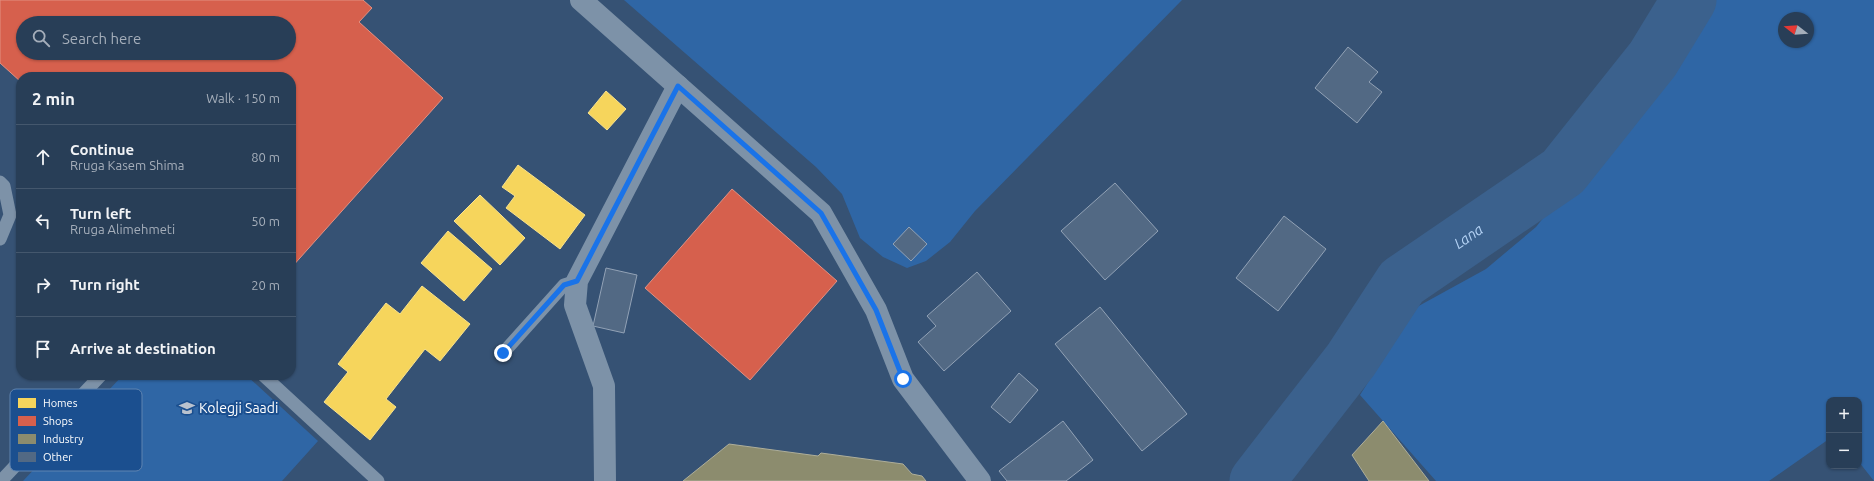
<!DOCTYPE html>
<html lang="en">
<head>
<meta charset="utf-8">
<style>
  body { margin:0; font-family:Ubuntu,sans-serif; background:#30455d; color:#f1f3f6 }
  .controls { position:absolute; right:12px; bottom:12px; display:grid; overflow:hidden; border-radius:8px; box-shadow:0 1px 3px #0004 }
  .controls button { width:36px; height:36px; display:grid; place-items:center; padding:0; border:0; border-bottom:1px solid #44576d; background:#283e57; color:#f1f3f6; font:20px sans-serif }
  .compass { position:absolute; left:1778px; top:12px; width:36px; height:36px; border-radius:50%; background:#283e57; box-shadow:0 1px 3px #0004; rotate:287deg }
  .stop { position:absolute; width:12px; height:12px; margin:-9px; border:3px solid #1a73e8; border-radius:50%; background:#fff }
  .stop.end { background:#1a73e8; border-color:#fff; box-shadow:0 1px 4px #0008 }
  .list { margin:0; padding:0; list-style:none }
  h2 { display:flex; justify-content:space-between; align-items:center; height:52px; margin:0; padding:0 16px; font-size:17px }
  h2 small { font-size:13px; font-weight:400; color:#a5aeba }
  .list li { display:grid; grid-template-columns:26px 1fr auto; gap:12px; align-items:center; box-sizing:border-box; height:64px; padding:0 16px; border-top:1px solid #44576d }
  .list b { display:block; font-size:15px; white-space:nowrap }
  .list p { margin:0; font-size:13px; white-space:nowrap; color:#a5aeba }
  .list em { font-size:13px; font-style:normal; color:#a5aeba }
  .icon { flex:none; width:22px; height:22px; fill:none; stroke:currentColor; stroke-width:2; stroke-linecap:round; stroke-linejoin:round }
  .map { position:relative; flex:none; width:1874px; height:481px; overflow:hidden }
  .search { position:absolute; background:#283e57; box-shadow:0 1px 3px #0004; left:16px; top:16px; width:280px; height:44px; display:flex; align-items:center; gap:10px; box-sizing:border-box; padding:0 14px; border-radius:22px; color:#a5aeba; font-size:15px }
  .panel { position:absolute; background:#283e57; box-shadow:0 1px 3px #0004; left:16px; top:72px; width:280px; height:308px; border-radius:16px }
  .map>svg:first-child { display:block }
  .green { fill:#2f66a5; fill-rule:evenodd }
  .homes { fill:#f6d55c; stroke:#f9e28d }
  .shops { fill:#d6604d; stroke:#e29082; fill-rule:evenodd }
  .industry { fill:#8c8c6e; stroke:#aeae9a }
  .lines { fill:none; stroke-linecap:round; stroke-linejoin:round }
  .river { stroke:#3b618d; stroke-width:55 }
  .building { fill:#526984; stroke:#92a2b6 }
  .service { stroke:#7d92a8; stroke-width:13 }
  .minor { stroke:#7d92a8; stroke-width:22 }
  .tertiary { stroke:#7d92a8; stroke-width:22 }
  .route { stroke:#1a73e8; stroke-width:5 }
  .labels { text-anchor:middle; stroke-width:4; stroke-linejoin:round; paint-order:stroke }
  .poi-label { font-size:14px; fill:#fff; stroke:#1b4f8f; text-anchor:start }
  .water-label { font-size:15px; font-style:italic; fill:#b5d3f5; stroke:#1b4f8f }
  .key { fill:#1b4f8f; stroke:#5f84b1; stroke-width:1 }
  .key-label { font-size:11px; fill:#fff }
</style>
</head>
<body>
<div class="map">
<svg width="1874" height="481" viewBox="0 0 1874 481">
  <rect width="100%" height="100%" fill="#365274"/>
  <path class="green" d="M 624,0 L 1182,0 L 975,211 L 950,242 L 926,261 L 907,268 L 883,257 L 860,238 L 842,194 L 816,167 Z
    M 1708,0 L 1874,0 L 1874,481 L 1859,462 L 1859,400 L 1829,400 L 1829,439 L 1769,481 L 1436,481 L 1360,395 L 1415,308 L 1486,269 L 1536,227 L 1684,42 ZM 1784,18 L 1808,18 L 1808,42 L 1784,42 Z
    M 123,375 L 246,375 L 318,441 L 282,481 L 23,481 Z"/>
  <path class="homes" d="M 606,91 L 626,109 L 607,130 L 588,113 Z
    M 518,165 L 585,215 L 560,249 L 506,208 L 515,196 L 502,187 Z
    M 480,195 L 525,238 L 500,265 L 454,221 Z
    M 448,231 L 492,269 L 464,301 L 421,263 Z
    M 422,286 L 470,324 L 440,361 L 425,349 L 386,399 L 396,407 L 370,440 L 324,402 L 348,372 L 338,364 L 386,303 L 400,314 Z"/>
  <path class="shops" d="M 0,0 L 363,0 L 372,8 L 359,22 L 443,98 L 291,268 L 291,77 L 21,77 L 21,82 L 0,63 ZM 23,23 L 289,23 L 289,53 L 23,53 Z
    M 732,189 L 837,281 L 750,380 L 645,288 Z"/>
  <path class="industry" d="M 1383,421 L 1429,481 L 1369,481 L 1352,455 Z
    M 729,444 L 818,456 L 821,453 L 903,464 L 912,474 L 922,476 L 926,481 L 683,481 Z"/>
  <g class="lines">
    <path class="river" id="s1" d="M 1257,481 L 1351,360 L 1402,282 L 1563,172 L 1653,59 L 1689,0"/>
  </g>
  <path class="building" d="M 1348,47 L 1378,72 L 1369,82 L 1382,92 L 1357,123 L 1315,88 Z
    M 1115,183 L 1158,231 L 1105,280 L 1061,231 Z
    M 1284,216 L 1326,249 L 1278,311 L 1236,278 Z
    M 909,227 L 927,244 L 911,261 L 893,244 Z
    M 606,268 L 637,275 L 624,333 L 593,326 Z
    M 977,272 L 1011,311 L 944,371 L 918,342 L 936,326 L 927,316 Z
    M 1100,307 L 1187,414 L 1142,451 L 1055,344 Z
    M 1019,373 L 1038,390 L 1010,423 L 991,407 Z
    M 1063,421 L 1093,460 L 1066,481 L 1007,481 L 999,471 Z"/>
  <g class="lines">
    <path class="service" d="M 0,182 L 4,186 L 10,215 L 0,239
      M 503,353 L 564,285 L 577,281
      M 263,375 L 378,481
      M 1,481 L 101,375"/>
    <path class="minor" d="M 605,481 L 604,386 L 575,305 L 577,281 L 678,86"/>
    <path class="tertiary" d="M 581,0 L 821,213 L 876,310 L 903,379 L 980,481"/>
  </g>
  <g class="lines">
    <path class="route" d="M 503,353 L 564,285 L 577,281 L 678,86 L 821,213 L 876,310 L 903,379"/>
  </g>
  <defs>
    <symbol id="school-bare" viewBox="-9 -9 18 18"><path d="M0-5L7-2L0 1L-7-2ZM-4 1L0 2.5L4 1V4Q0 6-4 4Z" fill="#b9c2ce" stroke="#1b4f8f" stroke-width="2.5" paint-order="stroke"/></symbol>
  </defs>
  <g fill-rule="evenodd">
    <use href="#school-bare" x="176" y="397" width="22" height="22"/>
  </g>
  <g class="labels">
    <g class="poi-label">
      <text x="199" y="413">Kolegji Saadi</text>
    </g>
    <g class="water-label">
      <text dy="5" stroke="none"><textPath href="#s1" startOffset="327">Lana</textPath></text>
    </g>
  </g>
  <rect x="10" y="389" width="132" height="82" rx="6" class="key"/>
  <rect x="18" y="398" width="18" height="10" fill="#f6d55c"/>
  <rect x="18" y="416" width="18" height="10" fill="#d6604d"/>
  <rect x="18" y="434" width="18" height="10" fill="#8c8c6e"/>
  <rect x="18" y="452" width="18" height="10" fill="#526984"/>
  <g class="key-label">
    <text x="43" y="407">Homes</text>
    <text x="43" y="425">Shops</text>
    <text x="43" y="443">Industry</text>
    <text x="43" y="461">Other</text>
  </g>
</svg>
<div class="controls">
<button>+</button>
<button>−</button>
</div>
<svg class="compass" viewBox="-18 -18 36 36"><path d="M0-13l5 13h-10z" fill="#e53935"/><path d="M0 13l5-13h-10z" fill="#a5aeba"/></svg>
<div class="stop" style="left:903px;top:379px"></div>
<div class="stop end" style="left:503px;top:353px"></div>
<div class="search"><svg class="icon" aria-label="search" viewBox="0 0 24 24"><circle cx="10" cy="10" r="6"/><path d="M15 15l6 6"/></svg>Search here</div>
<section class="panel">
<h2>2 min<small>Walk · 150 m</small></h2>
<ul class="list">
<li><svg class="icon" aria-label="ahead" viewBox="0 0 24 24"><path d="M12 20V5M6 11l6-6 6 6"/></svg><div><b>Continue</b><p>Rruga Kasem Shima</p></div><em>80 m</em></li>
<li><svg class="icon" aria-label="left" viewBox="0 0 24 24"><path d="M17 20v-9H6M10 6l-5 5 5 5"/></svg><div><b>Turn left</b><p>Rruga Alimehmeti</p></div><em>50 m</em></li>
<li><svg class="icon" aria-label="right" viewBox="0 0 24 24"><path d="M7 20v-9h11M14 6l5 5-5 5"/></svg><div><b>Turn right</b></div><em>20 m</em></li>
<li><svg class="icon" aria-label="arrive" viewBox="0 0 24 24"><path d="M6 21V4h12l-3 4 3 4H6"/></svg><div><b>Arrive at destination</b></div></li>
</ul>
</section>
</div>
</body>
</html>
